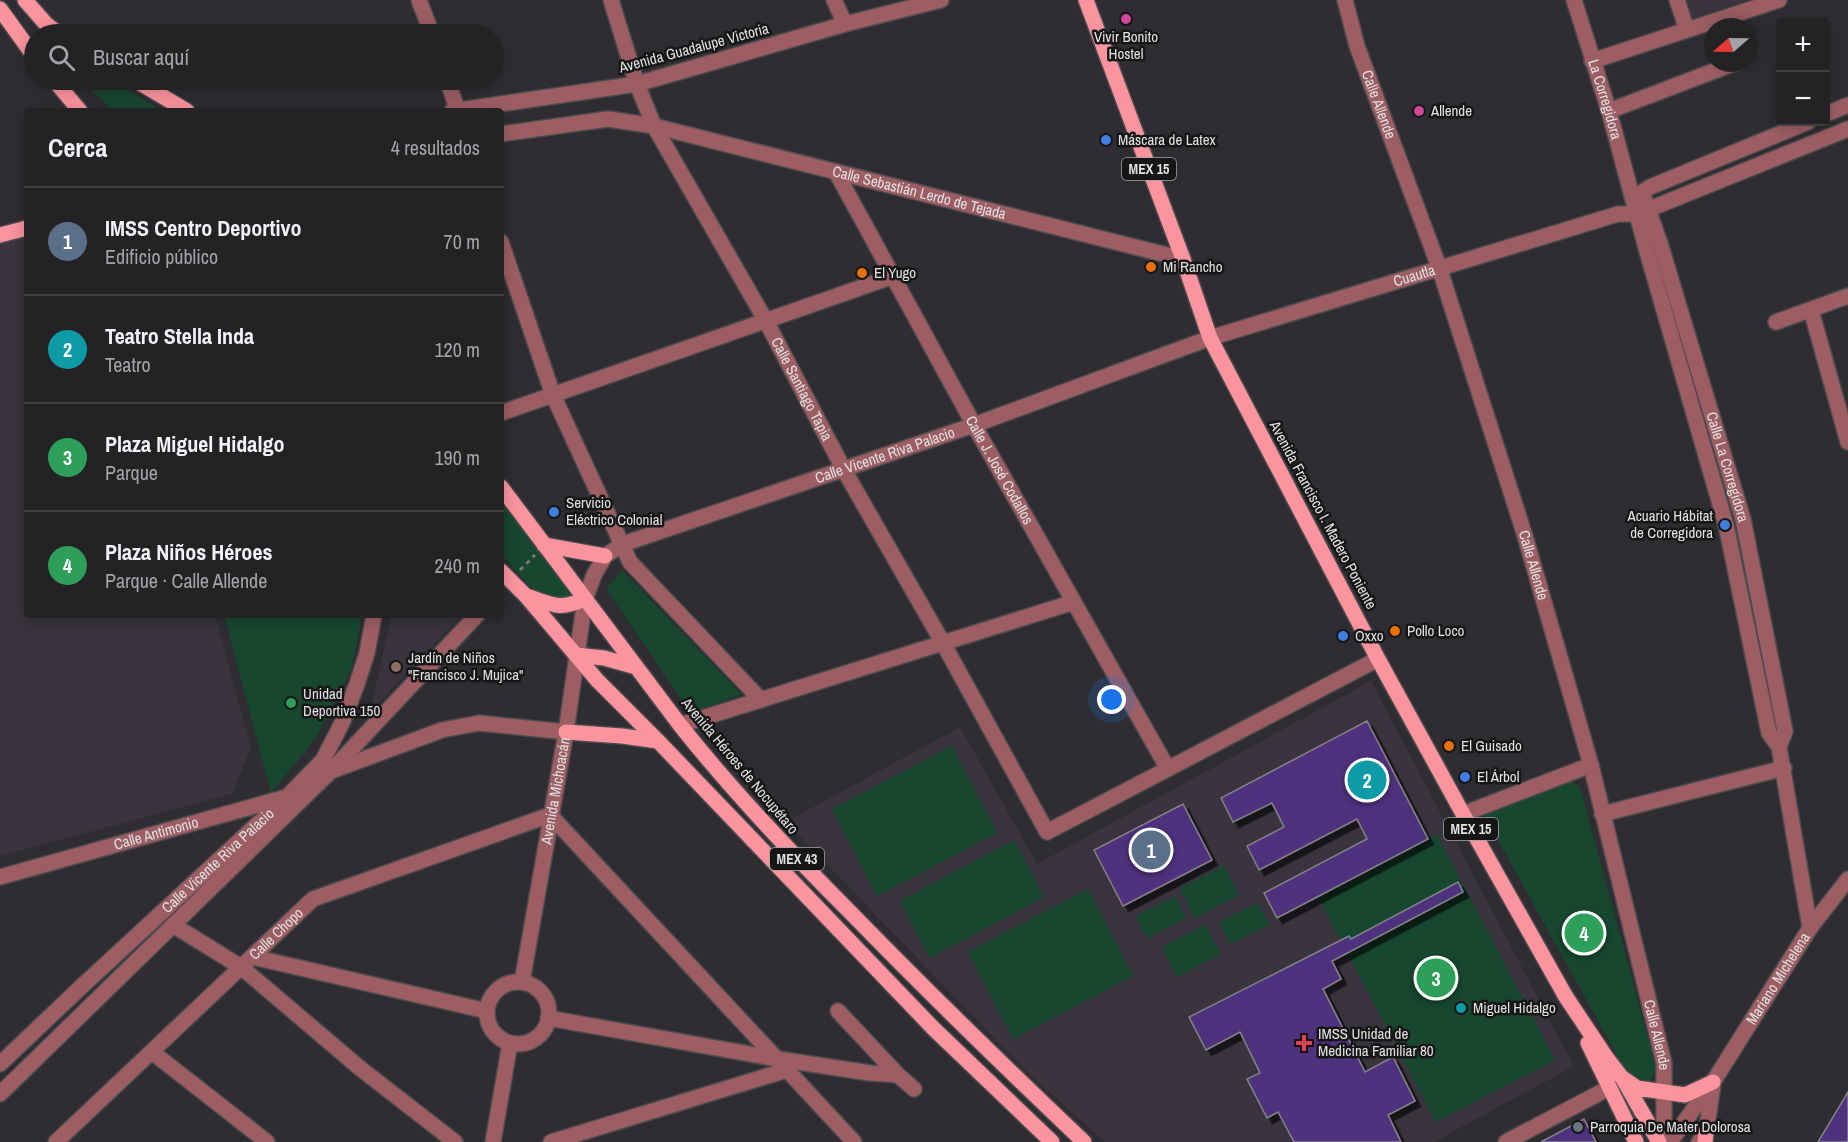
<!DOCTYPE html>
<html lang="es">
<head>
<meta charset="utf-8">
<style>
  body { margin:0; font-family:"Archivo Narrow",sans-serif; background:#2b2a2d; color:#f1f3f6 }
  .controls { position:absolute; right:18px; top:18px; display:grid; overflow:hidden; border-radius:6px; box-shadow:0 3px 15px #0003 }
  .controls button { width:54px; height:54px; display:grid; place-items:center; padding:0; border:0; border-bottom:2px solid #403f42; background:#232225; color:#f1f3f6; font:30px sans-serif }
  .compass { position:absolute; left:1704px; top:18px; width:54px; height:54px; border-radius:50%; background:#232225; box-shadow:0 3px 15px #0003; rotate:250deg }
  .you { position:absolute; left:1112px; top:700px; width:21px; height:21px; margin:-15px; border:4px solid #fff; border-radius:50%; background:#1a73e8; box-shadow:0 0 0 9px #1a73e833 }
  .badge { display:grid; place-items:center; width:39px; height:39px; border-radius:50%; background:#2563eb; color:#fff; font-size:20px; font-weight:700 }
  .pin { position:absolute; translate:-50% -50%; border:3px solid #fff; box-shadow:0 2px 6px #0006 }
  .list { margin:0; padding:0; list-style:none }
  h2 { display:flex; justify-content:space-between; align-items:center; height:78px; margin:0; padding:0 24px; font-size:26px }
  h2 small { font-size:20px; font-weight:400; color:#a3a4a7 }
  .list li { display:grid; grid-template-columns:39px 1fr auto; gap:18px; align-items:center; box-sizing:border-box; height:108px; padding:0 24px; border-top:2px solid #403f42 }
  .list b { display:block; font-size:22px; white-space:nowrap }
  .list p { margin:0; font-size:20px; white-space:nowrap; color:#a3a4a7 }
  .list em { font-size:20px; font-style:normal; color:#a3a4a7 }
  .icon { flex:none; width:33px; height:33px; fill:none; stroke:currentColor; stroke-width:2; stroke-linecap:round; stroke-linejoin:round }
  .map { position:relative; flex:none; width:1848px; height:1142px; overflow:hidden }
  .search { position:absolute; background:#232225; box-shadow:0 3px 15px #0003; left:24px; top:24px; width:480px; height:66px; display:flex; align-items:center; gap:15px; box-sizing:border-box; padding:0 21px; border-radius:33px; color:#a3a4a7; font-size:22px }
  .panel { position:absolute; background:#232225; box-shadow:0 3px 15px #0003; left:24px; top:108px; width:480px; height:510px; border-radius:6px }
  .map>svg:first-child { display:block }
  .built { fill:#39343d }
  .green { fill:#184730 }
  .building { fill:#50337e; stroke:#838286; stroke-width:1.5; filter:url(#shadow) }
  .lines { fill:none; stroke-linecap:round; stroke-linejoin:round }
  .minor-casing { stroke:#4b4a4d; stroke-width:18 }
  .major-casing { stroke:#4b4a4d; stroke-width:18 }
  .path { stroke:#777579; stroke-width:3; stroke-dasharray:4.5 4.5; stroke-linecap:butt }
  .minor { stroke:#9c5e63; stroke-width:15 }
  .major { stroke:#fb949e; stroke-width:15 }
  .hotel-dot { fill:#d1479c; stroke:#161617; stroke-width:2 }
  .shop-dot { fill:#3f7fe0; stroke:#161617; stroke-width:2 }
  .food-dot { fill:#e8710a; stroke:#161617; stroke-width:2 }
  .education-dot { fill:#8d6e63; stroke:#161617; stroke-width:2 }
  .leisure-dot { fill:#2e9e5b; stroke:#161617; stroke-width:2 }
  .culture-dot { fill:#0f9aa8; stroke:#161617; stroke-width:2 }
  .health-dot { fill:#e0444e; stroke:#161617; stroke-width:2 }
  .worship-dot { fill:#6b7280; stroke:#161617; stroke-width:2 }
  .labels { text-anchor:middle; stroke-width:5; stroke-linejoin:round; paint-order:stroke }
  .shield { fill:#161617; stroke:#a4a3a6; stroke-width:1.5 }
  .shield-label { font-size:14px; font-weight:bold; fill:#e1e0e3 }
  .poi-label { font-size:15px; fill:#e1e0e3; stroke:#161617; text-anchor:start }
  .street-label { font-size:15px; fill:#e1e0e3; stroke:#161617 }
</style>
</head>
<body>
<div class="map">
<svg width="1848" height="1142" viewBox="0 0 1848 1142">
  <defs>
    <filter id="shadow"><feDropShadow dx="5.5" dy="5.5" stdDeviation="0" flood-color="#0009"/></filter>
  </defs>
  <rect width="100%" height="100%" fill="#2f2d31"/>
  <path class="built" d="M 1685,0 L 1748,0 L 1692,20 Z
    M 27,234 L 27,615 L 215,615 L 251,748 L 232,794 L 0,856 L 0,241 Z
    M 390,615 L 462,615 L 370,712 L 390,623 Z
    M 1371,681 L 1574,1066 L 1434,1142 L 1105,1142 L 1026,1071 L 786,822 L 960,727 L 1037,864 Z"/>
  <path class="green" d="M 82,80 L 112,80 L 162,111 L 112,111 Z
    M 501,500 L 575,594 L 571,601 L 557,601 L 532,588 L 501,554 Z
    M 622,570 L 741,694 L 691,713 L 606,589 Z
    M 224,615 L 360,615 L 360,626 L 352,668 L 316,738 L 271,793 Z
    M 952,746 L 997,833 L 877,896 L 832,809 Z
    M 1569,780 L 1580,787 L 1655,1064 C 1656,1083 1644,1084 1629,1077 L 1483,813 Z
    M 1437,835 L 1555,1060 L 1436,1122 L 1318,897 Z
    M 1014,840 L 1044,897 L 930,958 L 900,901 Z
    M 1224,866 L 1239,895 L 1195,918 L 1180,888 Z
    M 1088,889 L 1133,976 L 1013,1039 L 968,952 Z
    M 1175,896 L 1186,918 L 1147,938 L 1136,916 Z
    M 1258,903 L 1269,925 L 1230,944 L 1219,922 Z
    M 1206,925 L 1220,954 L 1177,977 L 1162,947 Z"/>
  <path class="building" d="M 1367,721 L 1428,839 L 1277,918 L 1264,893 L 1367,839 L 1357,819 L 1259,870 L 1247,846 L 1284,827 L 1272,803 L 1233,822 L 1221,798 Z
    M 1183,804 L 1212,860 L 1123,906 L 1094,850 Z
    M 1458,882 L 1463,892 L 1332,961 L 1341,979 L 1323,989 L 1365,1072 L 1393,1057 L 1415,1101 L 1388,1115 L 1401,1142 L 1294,1142 L 1278,1112 L 1267,1118 L 1247,1079 L 1260,1073 L 1240,1032 L 1206,1050 L 1189,1017 L 1349,936 L 1351,939 Z
    M 1848,1092 L 1848,1142 L 1818,1142 Z
    M 1584,1119 L 1596,1142 L 1541,1142 Z"/>
  <g class="lines">
    <defs>
      <g id="minor">
        <path d="M 419,0 L 432,34"/>
        <path id="s1" d="M 611,0 L 637,84 L 654,126 L 766,321 L 844,470 L 943,643 L 1047,832 L 1378,659"/>
        <path d="M 834,0 L 845,24"/>
        <path id="s2" d="M 1345,0 L 1357,46 L 1439,267 L 1525,536 L 1591,765 L 1664,1063 L 1664,1142"/>
        <path id="s3" d="M 1574,0 L 1609,111 L 1646,248 L 1726,525 L 1769,733 L 1779,747 L 1810,928"/>
        <path d="M 1677,0 L 1687,30"/>
        <path d="M 1592,61 L 1779,0"/>
        <path d="M 447,80 L 458,111"/>
        <path d="M 452,111 L 637,84 L 845,24 L 941,0"/>
        <path d="M 1609,111 L 1735,63"/>
        <path d="M 1826,114 L 1848,105"/>
        <path id="s4" d="M 501,134 L 608,119 L 654,126 L 1183,259"/>
        <path id="s5" d="M 836,172 L 974,425 L 1168,769"/>
        <path id="s6" d="M 1642,192 L 1660,243 L 1743,519 L 1785,731 L 1779,747"/>
        <path d="M 1634,197 L 1650,187 L 1808,122"/>
        <path d="M 501,242 L 553,395 L 630,562 L 761,700"/>
        <path d="M 1811,310 L 1848,442"/>
        <path d="M 1776,322 L 1848,296"/>
        <path d="M 501,413 L 894,276"/>
        <path d="M 680,725 L 1074,602"/>
        <path d="M 334,770 L 442,730 L 479,723 L 566,732"/>
        <path d="M 1463,814 L 1591,765"/>
        <path d="M 1602,814 L 1784,768"/>
        <path id="s7" d="M 0,877 L 283,798"/>
        <path d="M 173,925 L 241,967 L 361,1069 L 455,1142"/>
        <path d="M 253,957 L 487,1011"/>
        <path id="s8" d="M 522,982 L 566,732 L 585,599 L 594,575 L 605,556 L 623,544 L 974,425 L 1210,338 L 1618,214 L 1637,214 L 1848,129"/>
        <circle cx="518" cy="1013" r="31"/>
        <path d="M 838,1011 L 898,1075 L 914,1089"/>
        <path d="M 548,1018 L 778,1059 L 870,1073 L 898,1075"/>
        <path d="M 152,1052 L 267,1142"/>
        <path id="s9" d="M 0,1064 L 80,988 L 288,796 L 323,760 L 342,723 L 357,684 L 367,653 L 374,615"/>
        <path d="M 0,1094 L 331,771 L 477,615"/>
        <path id="s10" d="M 56,1142 L 313,899 L 550,815 L 854,1142"/>
        <path d="M 493,1142 L 510,1043"/>
        <path d="M 551,1142 L 787,1070"/>
        <path d="M 1506,1142 L 1609,1088"/>
        <path id="s11" d="M 1670,1142 L 1713,1082 L 1810,928 L 1848,879"/>
        <path d="M 1699,1142 L 1706,1133 L 1713,1085"/>
      </g>
      <path id="major" d="M 25,0 L 46,24 L 59,34
        M 1086,0 L 1183,259 L 1210,338 L 1378,659 L 1463,814 L 1566,997 L 1606,1057 L 1623,1079 L 1659,1142
        M 0,9 L 34,56
        M 54,80 L 80,111
        M 135,80 L 187,111
        M 0,235 L 27,228
        M 501,487 L 680,725 C 733,792 791,853 851,913 C 927,991 1005,1067 1084,1142
        M 544,545 L 605,556
        M 501,571 L 526,596 L 597,680 L 658,741 L 933,1028 L 1052,1142
        M 526,596 C 552,604 558,611 585,599
        M 576,655 L 604,658 L 636,667
        M 566,732 L 622,736 L 658,741
        M 1588,1043 L 1636,1142
        M 1624,1079 L 1637,1088 L 1685,1095 L 1713,1082
        M 1705,1142 L 1706,1133"/>
    </defs>
    <use href="#minor" class="minor-casing"/>
    <use href="#major" class="major-casing"/>
    <path class="path" d="M 520,570 L 535,555"/>
    <use href="#minor" class="minor"/>
    <use href="#major" class="major"/>
  </g>
  <g class="hotel-dot">
    <circle cx="1126" cy="19" r="6"/>
    <circle cx="1419" cy="111" r="6"/>
  </g>
  <g class="shop-dot">
    <circle cx="1106" cy="140" r="6"/>
    <circle cx="554" cy="512" r="6"/>
    <circle cx="1725" cy="525" r="6"/>
    <circle cx="1343" cy="636" r="6"/>
    <circle cx="1465" cy="777" r="6"/>
  </g>
  <g class="food-dot">
    <circle cx="1151" cy="267" r="6"/>
    <circle cx="862" cy="273" r="6"/>
    <circle cx="1395" cy="631" r="6"/>
    <circle cx="1449" cy="746" r="6"/>
  </g>
  <circle class="education-dot" cx="396" cy="667" r="6"/>
  <circle class="leisure-dot" cx="291" cy="703" r="6"/>
  <circle class="culture-dot" cx="1461" cy="1008" r="6"/>
  <path class="health-dot" d="M1301 1034h6v6h6v6h-6v6h-6v-6h-6v-6h6z"/>
  <circle class="worship-dot" cx="1578" cy="1127" r="6"/>
  <g class="labels">
    <g class="shield">
      <rect x="1122" y="158" width="54" height="22" rx="4.5"/>
      <rect x="1444" y="818" width="54" height="22" rx="4.5"/>
      <rect x="770" y="848" width="54" height="22" rx="4.5"/>
    </g>
    <g class="shield-label">
      <text x="1149" y="174">MEX 15</text>
      <text x="1471" y="834">MEX 15</text>
      <text x="797" y="864">MEX 43</text>
    </g>
    <g class="poi-label">
      <text x="1126" y="42" text-anchor="middle">Vivir Bonito<tspan x="1126" dy="17">Hostel</tspan></text>
      <text x="1431" y="116">Allende</text>
      <text x="1118" y="145">Máscara de Latex</text>
      <text x="1163" y="272">Mi Rancho</text>
      <text x="874" y="278">El Yugo</text>
      <text x="566" y="508">Servicio<tspan x="566" dy="17">Eléctrico Colonial</tspan></text>
      <text x="1713" y="521" text-anchor="end">Acuario Hábitat<tspan x="1713" dy="17">de Corregidora</tspan></text>
      <text x="1407" y="636">Pollo Loco</text>
      <text x="1355" y="641">Oxxo</text>
      <text x="408" y="663">Jardín de Niños<tspan x="408" dy="17">"Francisco J. Mujica"</tspan></text>
      <text x="303" y="699">Unidad<tspan x="303" dy="17">Deportiva 150</tspan></text>
      <text x="1461" y="751">El Guisado</text>
      <text x="1477" y="782">El Árbol</text>
      <text x="1473" y="1013">Miguel Hidalgo</text>
      <text x="1318" y="1039">IMSS Unidad de<tspan x="1318" dy="17">Medicina Familiar 80</tspan></text>
      <text x="1590" y="1132">Parroquia De Mater Dolorosa</text>
    </g>
    <g class="street-label">
      <text transform="translate(694 48) rotate(-15)" y="5">Avenida Guadalupe Victoria</text>
      <text dy="5" stroke="none"><textPath href="#s3" startOffset="104">La Corregidora</textPath></text>
      <text dy="5" stroke="none"><textPath href="#s2" startOffset="110">Calle Allende</textPath></text>
      <text dy="5" stroke="none"><textPath href="#s4" startOffset="428">Calle Sebastián Lerdo de Tejada</textPath></text>
      <text dy="5" stroke="none"><textPath href="#s8" startOffset="1293">Cuautla</textPath></text>
      <text dy="5" stroke="none"><textPath href="#s1" startOffset="435">Calle Santiago Tapia</textPath></text>
      <text dy="5" stroke="none"><textPath href="#s8" startOffset="734">Calle Vicente Riva Palacio</textPath></text>
      <text dy="5" stroke="none"><textPath href="#s6" startOffset="288">Calle La Corregidora</textPath></text>
      <text dy="5" stroke="none"><textPath href="#s5" startOffset="340">Calle J. José Codallos</textPath></text>
      <text transform="translate(1323 515) rotate(62)" y="5">Avenida Francisco I. Madero Poniente</text>
      <text dy="5" stroke="none"><textPath href="#s2" startOffset="596">Calle Allende</textPath></text>
      <text transform="translate(740 766) rotate(50)" y="5">Avenida Héroes de Nocupétaro</text>
      <text dy="5" stroke="none"><textPath href="#s8" startOffset="194">Avenida Michoacán</textPath></text>
      <text dy="5" stroke="none"><textPath href="#s7" startOffset="162">Calle Antimonio</textPath></text>
      <text dy="5" stroke="none"><textPath href="#s9" startOffset="298">Calle Vicente Riva Palacio</textPath></text>
      <text dy="5" stroke="none"><textPath href="#s10" startOffset="303">Calle Chopo</textPath></text>
      <text dy="5" stroke="none"><textPath href="#s11" startOffset="196">Mariano Michelena</textPath></text>
      <text dy="5" stroke="none"><textPath href="#s2" startOffset="1082">Calle Allende</textPath></text>
    </g>
  </g>
</svg>
<div class="controls">
<button>+</button>
<button>−</button>
</div>
<svg class="compass" viewBox="-18 -18 36 36"><path d="M0-13l5 13h-10z" fill="#e53935"/><path d="M0 13l5-13h-10z" fill="#a3a4a7"/></svg>
<div class="you"></div>
<div class="pin badge" style="left:1151px;top:850px;background:#5c6f8a">1</div>
<div class="pin badge" style="left:1367px;top:780px;background:#0f9aa8">2</div>
<div class="pin badge" style="left:1436px;top:978px;background:#2e9e5b">3</div>
<div class="pin badge" style="left:1584px;top:933px;background:#2e9e5b">4</div>
<div class="search"><svg class="icon" aria-label="search" viewBox="0 0 24 24"><circle cx="10" cy="10" r="6"/><path d="M15 15l6 6"/></svg>Buscar aquí</div>
<section class="panel">
<h2>Cerca<small>4 resultados</small></h2>
<ul class="list">
<li><span class="badge" style="background:#5c6f8a">1</span><div><b>IMSS Centro Deportivo</b><p>Edificio público</p></div><em>70 m</em></li>
<li><span class="badge" style="background:#0f9aa8">2</span><div><b>Teatro Stella Inda</b><p>Teatro</p></div><em>120 m</em></li>
<li><span class="badge" style="background:#2e9e5b">3</span><div><b>Plaza Miguel Hidalgo</b><p>Parque</p></div><em>190 m</em></li>
<li><span class="badge" style="background:#2e9e5b">4</span><div><b>Plaza Niños Héroes</b><p>Parque · Calle Allende</p></div><em>240 m</em></li>
</ul>
</section>
</div>
</body>
</html>
